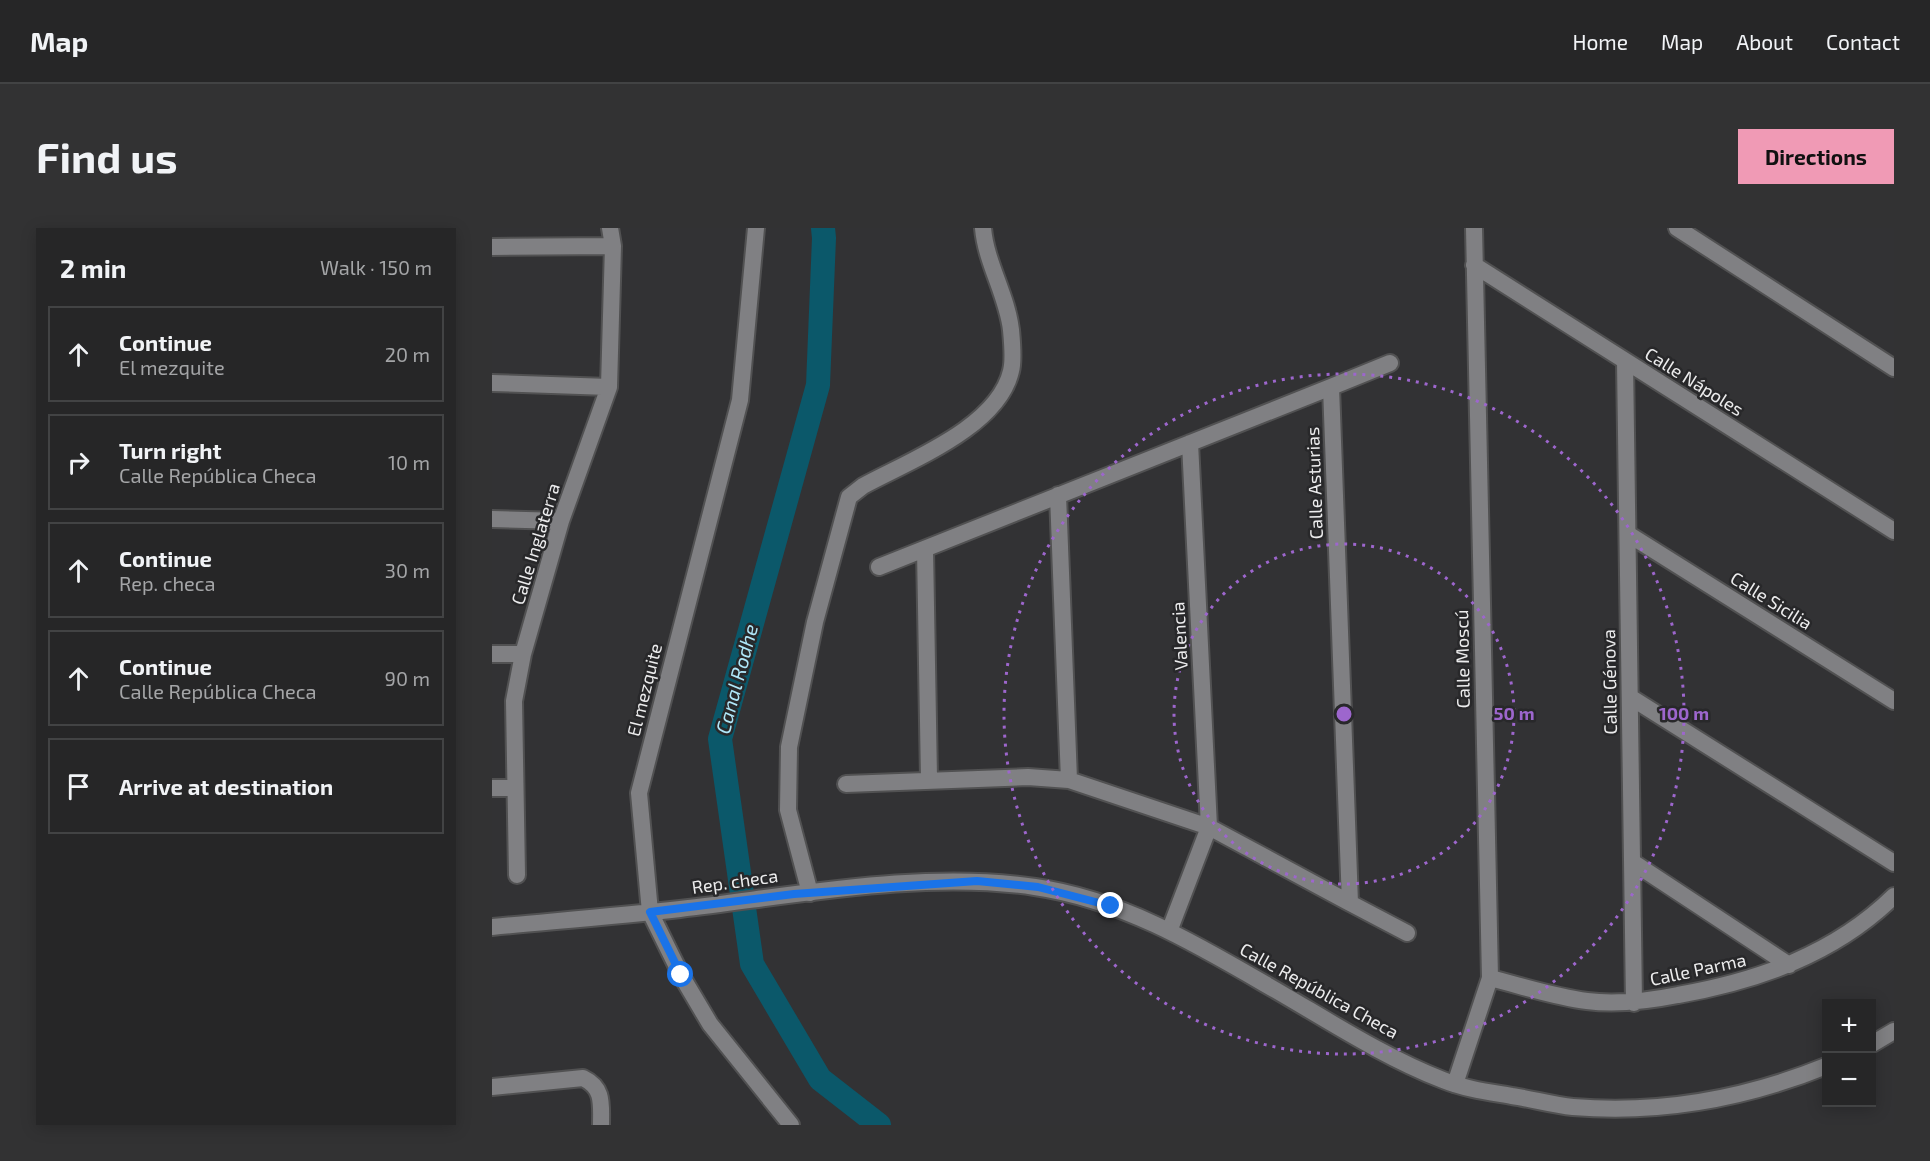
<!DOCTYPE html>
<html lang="en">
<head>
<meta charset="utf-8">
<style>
  body { margin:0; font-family:"Exo 2",sans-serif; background:#323233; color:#f1f3f6 }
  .controls { position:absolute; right:18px; bottom:18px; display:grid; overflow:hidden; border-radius:0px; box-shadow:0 3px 15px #0003 }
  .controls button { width:54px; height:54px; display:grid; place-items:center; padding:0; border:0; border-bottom:2px solid #424344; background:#262627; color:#f1f3f6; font:30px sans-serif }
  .stop { position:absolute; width:18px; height:18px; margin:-14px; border:4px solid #1a73e8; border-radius:50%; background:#fff }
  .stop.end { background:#1a73e8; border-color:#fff; box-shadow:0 2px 6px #0008 }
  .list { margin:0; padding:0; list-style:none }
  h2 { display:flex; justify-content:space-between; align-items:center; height:78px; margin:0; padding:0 24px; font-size:26px }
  h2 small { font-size:20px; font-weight:400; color:#a4a5a7 }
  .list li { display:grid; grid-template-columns:39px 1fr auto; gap:18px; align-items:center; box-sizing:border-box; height:96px; margin:0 12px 12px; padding:0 12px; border:2px solid #424344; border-radius:0px }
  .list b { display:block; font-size:22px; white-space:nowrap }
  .list p { margin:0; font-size:20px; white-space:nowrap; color:#a4a5a7 }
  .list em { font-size:20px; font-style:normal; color:#a4a5a7 }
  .icon { flex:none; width:33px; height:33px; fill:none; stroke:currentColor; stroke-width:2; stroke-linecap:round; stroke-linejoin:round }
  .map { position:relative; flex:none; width:1402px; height:897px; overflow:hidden; border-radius:0px }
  header { display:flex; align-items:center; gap:36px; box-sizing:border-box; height:84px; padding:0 30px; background:#262627; border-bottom:2px solid #424344 }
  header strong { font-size:28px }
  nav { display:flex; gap:33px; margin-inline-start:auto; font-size:21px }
  .intro { display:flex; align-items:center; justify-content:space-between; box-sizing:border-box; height:144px; padding:0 36px }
  h1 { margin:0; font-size:42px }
  .button { padding:15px 27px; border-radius:0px; background:#f09ab5; color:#111; font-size:21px; font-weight:700 }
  main { display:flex; gap:36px; padding:0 36px }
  aside { flex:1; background:#262627; border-radius:0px; box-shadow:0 3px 15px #0003 }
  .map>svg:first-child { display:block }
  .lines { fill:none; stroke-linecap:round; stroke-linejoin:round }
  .canal { stroke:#0b586a; stroke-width:24 }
  .minor-casing { stroke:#515152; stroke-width:20 }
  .tertiary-casing { stroke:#515152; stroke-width:20 }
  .minor { stroke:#808083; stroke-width:16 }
  .tertiary { stroke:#808083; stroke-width:16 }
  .route { stroke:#1a73e8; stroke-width:8 }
  .ring { fill:none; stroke:#9d66cd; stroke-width:3; stroke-dasharray:3 6 }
  .labels { text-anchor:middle; stroke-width:5; stroke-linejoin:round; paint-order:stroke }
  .street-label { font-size:18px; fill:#ececed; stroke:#28282a }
  .water-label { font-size:20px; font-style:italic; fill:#afe7f9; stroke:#28282a }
  .centre { fill:#9d66cd; stroke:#28282a; stroke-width:3 }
  .ring-label { font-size:18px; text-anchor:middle; font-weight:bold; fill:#9d66cd; stroke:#28282a; stroke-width:5; stroke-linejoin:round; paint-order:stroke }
</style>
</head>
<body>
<header>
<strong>Map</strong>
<nav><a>Home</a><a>Map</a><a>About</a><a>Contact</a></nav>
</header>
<div class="intro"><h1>Find us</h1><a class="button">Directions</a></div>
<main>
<aside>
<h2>2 min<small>Walk · 150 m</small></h2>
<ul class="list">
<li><svg class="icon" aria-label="ahead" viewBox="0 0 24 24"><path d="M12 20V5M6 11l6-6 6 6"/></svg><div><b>Continue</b><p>El mezquite</p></div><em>20 m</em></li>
<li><svg class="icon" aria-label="right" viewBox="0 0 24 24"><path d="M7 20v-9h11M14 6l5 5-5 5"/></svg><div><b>Turn right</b><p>Calle República Checa</p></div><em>10 m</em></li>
<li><svg class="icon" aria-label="ahead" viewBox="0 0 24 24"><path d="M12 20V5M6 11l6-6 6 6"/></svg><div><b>Continue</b><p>Rep. checa</p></div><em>30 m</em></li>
<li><svg class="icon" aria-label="ahead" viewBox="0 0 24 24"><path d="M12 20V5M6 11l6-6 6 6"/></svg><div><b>Continue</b><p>Calle República Checa</p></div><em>90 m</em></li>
<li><svg class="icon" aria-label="arrive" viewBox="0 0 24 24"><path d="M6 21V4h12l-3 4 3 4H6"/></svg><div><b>Arrive at destination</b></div></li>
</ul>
</aside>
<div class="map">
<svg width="1402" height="897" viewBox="0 0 1402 897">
  <rect width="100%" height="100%" fill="#323234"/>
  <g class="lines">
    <path class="canal" d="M 331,0 L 332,10 L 326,157 L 228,511 L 260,736 L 328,851 L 387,897"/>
    <defs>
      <path id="minor" d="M 1185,0 L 1402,140
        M 0,19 L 121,18
        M 982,37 L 1402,303
        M 1133,133 L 1142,775
        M 0,155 L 117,159
        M 839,159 L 898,135
        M 566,267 L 577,552
        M 0,291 L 69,293
        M 1136,306 L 1402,473
        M 433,321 L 437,551
        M 0,426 L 31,426
        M 1138,469 L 1402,635
        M 354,556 L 536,549 L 577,552 L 717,599 L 858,675 L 839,159 L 387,339
        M 0,560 L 23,560
        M 1142,635 L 1297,737
        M 25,647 L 22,473 L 31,426 L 69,293 L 117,159 L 121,18 L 118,0
        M 318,665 L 296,582 L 297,519 L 323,394 L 357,269 L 371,258 C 419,232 506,199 519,143 C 522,132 520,113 519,102 C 515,67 494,35 491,0
        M 858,675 L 915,705
        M 158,684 L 189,747 L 218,796 L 299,897
        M 678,701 L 717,599 L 698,215
        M 998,750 C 1030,758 1063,769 1095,773 C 1126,777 1156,773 1186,767 C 1266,753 1343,726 1402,668
        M 963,856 L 998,750 L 982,0
        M 0,859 L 91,850 C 112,860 109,876 109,897"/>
      <path id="tertiary" d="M 158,684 L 147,565 L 248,172 L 264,0
        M 0,699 C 63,693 126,688 188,681 C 301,668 431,642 543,659 C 627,671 701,714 773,756 C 831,789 889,828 951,852 C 973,861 997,864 1020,868 C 1040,871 1061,877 1081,879 C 1168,886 1255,870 1334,838
        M 1380,816 L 1402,803"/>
    </defs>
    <use href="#minor" class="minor-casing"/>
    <use href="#tertiary" class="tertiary-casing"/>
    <use href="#minor" class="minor"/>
    <use href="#tertiary" class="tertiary"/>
  </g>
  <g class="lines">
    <path class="route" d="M 189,747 L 158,684 L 302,666 L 485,653 L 546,659 L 619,678"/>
  </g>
  <g class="ring">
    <circle cx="852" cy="486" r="170"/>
    <circle cx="852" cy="486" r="340"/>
  </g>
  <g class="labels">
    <g class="street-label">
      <text transform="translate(1202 154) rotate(32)" y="6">Calle Nápoles</text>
      <text transform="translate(823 255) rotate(-92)" y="6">Calle Asturias</text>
      <text transform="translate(44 316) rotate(-73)" y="6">Calle Inglaterra</text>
      <text transform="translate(1279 373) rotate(32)" y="6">Calle Sicilia</text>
      <text transform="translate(688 408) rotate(-93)" y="6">Valencia</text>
      <text transform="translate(971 431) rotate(-91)" y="6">Calle Moscú</text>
      <text transform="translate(1118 454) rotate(-91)" y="6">Calle Génova</text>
      <text transform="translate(153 462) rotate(-76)" y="6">El mezquite</text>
      <text transform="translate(243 654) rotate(-8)" y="6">Rep. checa</text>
      <text transform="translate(1206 742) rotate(-12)" y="6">Calle Parma</text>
      <text transform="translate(827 763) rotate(29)" y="6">Calle República Checa</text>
    </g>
    <g class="water-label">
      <text transform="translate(245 451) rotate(-75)" y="7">Canal Rodhe</text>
    </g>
  </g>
  <circle cx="852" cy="486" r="9" class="centre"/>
  <g class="ring-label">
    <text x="1022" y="492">50 m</text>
    <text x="1192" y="492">100 m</text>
  </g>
</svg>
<div class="controls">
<button>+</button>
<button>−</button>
</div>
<div class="stop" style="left:189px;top:747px"></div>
<div class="stop end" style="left:619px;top:678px"></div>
</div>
</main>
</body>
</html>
